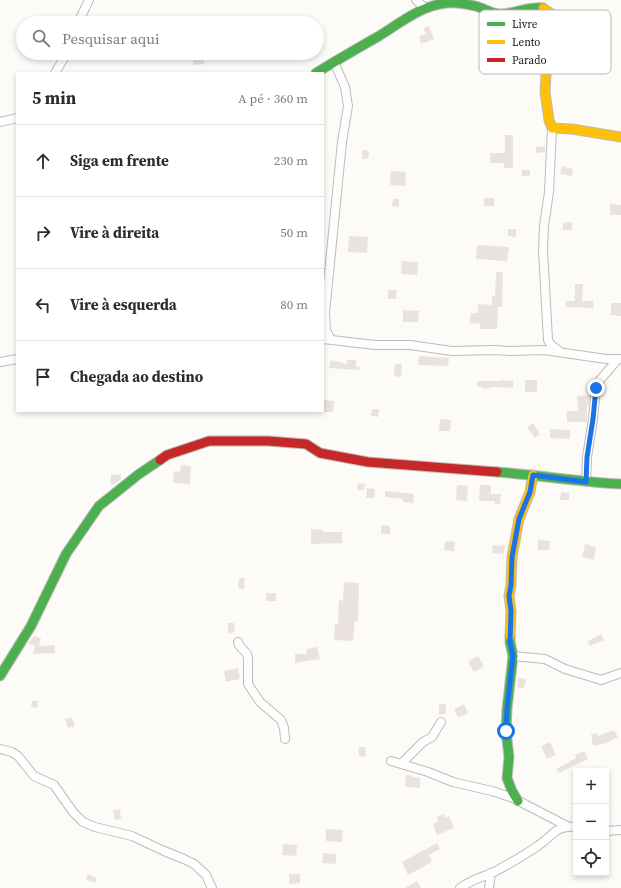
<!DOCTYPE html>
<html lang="pt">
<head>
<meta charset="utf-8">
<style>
  body { margin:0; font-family:"Source Serif 4",serif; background:#f7f7f7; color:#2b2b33 }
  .controls { position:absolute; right:12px; bottom:12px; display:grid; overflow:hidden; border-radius:0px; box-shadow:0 2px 6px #0003 }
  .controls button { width:36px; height:36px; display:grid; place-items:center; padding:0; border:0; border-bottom:1px solid #e1e1e2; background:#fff; color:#2b2b33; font:20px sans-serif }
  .stop { position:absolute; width:12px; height:12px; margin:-9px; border:3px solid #1a73e8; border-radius:50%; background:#fff }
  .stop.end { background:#1a73e8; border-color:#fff; box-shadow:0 1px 4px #0008 }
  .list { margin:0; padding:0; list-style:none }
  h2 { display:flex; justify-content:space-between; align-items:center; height:52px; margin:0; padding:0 16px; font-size:17px }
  h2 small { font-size:13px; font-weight:400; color:#7c7c81 }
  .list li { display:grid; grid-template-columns:26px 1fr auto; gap:12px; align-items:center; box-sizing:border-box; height:72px; padding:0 16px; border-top:1px solid #e1e1e2 }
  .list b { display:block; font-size:15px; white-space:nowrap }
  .list em { font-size:13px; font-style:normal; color:#7c7c81 }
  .icon { flex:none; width:22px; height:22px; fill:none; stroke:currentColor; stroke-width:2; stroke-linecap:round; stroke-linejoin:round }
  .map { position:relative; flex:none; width:621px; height:888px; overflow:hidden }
  .search { position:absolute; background:#fff; box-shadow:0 2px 6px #0003; left:16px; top:16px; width:308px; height:44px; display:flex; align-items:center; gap:10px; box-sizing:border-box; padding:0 14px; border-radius:22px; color:#7c7c81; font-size:15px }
  .panel { position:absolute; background:#fff; box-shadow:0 2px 6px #0003; left:16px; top:72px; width:308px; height:340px; border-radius:0px }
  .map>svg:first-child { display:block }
  .building { fill:#e9e2e0 }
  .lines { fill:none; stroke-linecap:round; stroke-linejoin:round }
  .street-casing { stroke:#bfbbb6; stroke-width:10 }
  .fast-casing { stroke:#bfbbb6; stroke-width:11 }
  .slow-casing { stroke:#bfbbb6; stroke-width:11 }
  .jam-casing { stroke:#bfbbb6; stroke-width:11 }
  .street { stroke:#fffefe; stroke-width:8 }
  .fast { stroke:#4caf50; stroke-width:9 }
  .slow { stroke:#ffc107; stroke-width:9 }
  .jam { stroke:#c62828; stroke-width:9 }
  .route { stroke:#1a73e8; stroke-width:5 }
  .key { fill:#fff; stroke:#bbb9b7; stroke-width:1 }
  .key-label { font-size:11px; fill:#1c160f }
</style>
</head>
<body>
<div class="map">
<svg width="621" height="888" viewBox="0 0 621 888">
  <rect width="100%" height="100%" fill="#fdfbf8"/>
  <path class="building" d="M 429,26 L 434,39 L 421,44 L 419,36 L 426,34 L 423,28 Z
    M 203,56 L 204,64 L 193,65 L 193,57 Z
    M 505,135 L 513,135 L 513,168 L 504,168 L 504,163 L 490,163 L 490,153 L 505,153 Z
    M 545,146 L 545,152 L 536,153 L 536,147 Z
    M 362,150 L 369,151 L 368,159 L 362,159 Z
    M 562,166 L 573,169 L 572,176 L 560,174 Z
    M 522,170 L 530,170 L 530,176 L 522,176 Z
    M 391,171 L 406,172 L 405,186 L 390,185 Z
    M 484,198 L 494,198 L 494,206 L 484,206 Z
    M 393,199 L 399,199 L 399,207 L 392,206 Z
    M 610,204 L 621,205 L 621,215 L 610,215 Z
    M 572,222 L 572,230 L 563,230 L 563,223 Z
    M 508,229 L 516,229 L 516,237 L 508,236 Z
    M 349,236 L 368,237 L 367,253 L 348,252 Z
    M 477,245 L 509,247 L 507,261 L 476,259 Z
    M 402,261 L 418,262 L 417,275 L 401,274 Z
    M 496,272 L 503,272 L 502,307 L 498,307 L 497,329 L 480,329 L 480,324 L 470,323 L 471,313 L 478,313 L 478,304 L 492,305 L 492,296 L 495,296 Z
    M 575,284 L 583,284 L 582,301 L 593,301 L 594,308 L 566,307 L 566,301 L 575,301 Z
    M 388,290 L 397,290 L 396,299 L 388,299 Z
    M 611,303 L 621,303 L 621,316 L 611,315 Z
    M 403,310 L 419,311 L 418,322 L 403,322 Z
    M 419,356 L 449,358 L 448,366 L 418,365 Z
    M 331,360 L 347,364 L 347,360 L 356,360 L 356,366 L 361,368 L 360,370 L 329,368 Z
    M 395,364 L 402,364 L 401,377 L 394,376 Z
    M 502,380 L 513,381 L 513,388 L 491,387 L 491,388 L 482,388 L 482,387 L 477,386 L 477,381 L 502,381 Z
    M 525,380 L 537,380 L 537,392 L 525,392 Z
    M 590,395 L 589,405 L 587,405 L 587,422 L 567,422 L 567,411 L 578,411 L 577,396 Z
    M 324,400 L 334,401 L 333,412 L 323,412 Z
    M 372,409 L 379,409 L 378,417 L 371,416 Z
    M 440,419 L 451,420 L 450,431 L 439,431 Z
    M 533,423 L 540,434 L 535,438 L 527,427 Z
    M 550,429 L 570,430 L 570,439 L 550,438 Z
    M 181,465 L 191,466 L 190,484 L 173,483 L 174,471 L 180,472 Z
    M 121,474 L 121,479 L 113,485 L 111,485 L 111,475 Z
    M 358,483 L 365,484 L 364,490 L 357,490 Z
    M 457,485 L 468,486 L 467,501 L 456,500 Z
    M 480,485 L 491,485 L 491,494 L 501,494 L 500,504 L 495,504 L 495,501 L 479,501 Z
    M 367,488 L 375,489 L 374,498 L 366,498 Z
    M 385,491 L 414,494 L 413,503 L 403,502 L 403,499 L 385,497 Z
    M 561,492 L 569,493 L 569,500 L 560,500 Z
    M 381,525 L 390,526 L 390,534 L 381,534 Z
    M 311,529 L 323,530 L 323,532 L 342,532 L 342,543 L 311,544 Z
    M 538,540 L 550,541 L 549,550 L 538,550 Z
    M 445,541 L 455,542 L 454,551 L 444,550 Z
    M 585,544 L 596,547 L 594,560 L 582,557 Z
    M 493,545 L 505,546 L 504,554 L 492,553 Z
    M 239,578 L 245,578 L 244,589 L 238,588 Z
    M 344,582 L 359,583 L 358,621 L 355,621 L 353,641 L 334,640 L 335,623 L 338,624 L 339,600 L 343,601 Z
    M 266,593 L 276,593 L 276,601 L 266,601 Z
    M 228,623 L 234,623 L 235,632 L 228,633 Z
    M 601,634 L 604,640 L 590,646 L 588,641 Z
    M 34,636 L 41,638 L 39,646 L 55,645 L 55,653 L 33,654 L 35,646 L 28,644 Z
    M 317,647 L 320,659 L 295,663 L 295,654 L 307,654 L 306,649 Z
    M 478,656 L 484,666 L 474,672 L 468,662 Z
    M 238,668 L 240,679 L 226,682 L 224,671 Z
    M 518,678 L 526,679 L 524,689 L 517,687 Z
    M 32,701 L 38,701 L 37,708 L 31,707 Z
    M 439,704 L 446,704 L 446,714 L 439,715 Z
    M 464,704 L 468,713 L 458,718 L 454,709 Z
    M 72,717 L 75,726 L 68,728 L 65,719 Z
    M 614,730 L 618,737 L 607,743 L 593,746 L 591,734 L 597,733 L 598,736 Z
    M 550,742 L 556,755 L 547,759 L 541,746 Z
    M 359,747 L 366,747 L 365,757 L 359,756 Z
    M 584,751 L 588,759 L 559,773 L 556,769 L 576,758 L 575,755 Z
    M 406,775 L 413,776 L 413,777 L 420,778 L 420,788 L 405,787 Z
    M 120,809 L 121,819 L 115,820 L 113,810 Z
    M 444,814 L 445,818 L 449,816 L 454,828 L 437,835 L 433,824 L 438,822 L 437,817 Z
    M 326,829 L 343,830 L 342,842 L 326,841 Z
    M 437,843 L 440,849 L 429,855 L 432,862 L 408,875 L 402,862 Z
    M 283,844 L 297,845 L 296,856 L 282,855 Z
    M 323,853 L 336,854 L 336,864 L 322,863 Z
    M 88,874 L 97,878 L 95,883 L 86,880 Z
    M 289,874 L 300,874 L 300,883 L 289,884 Z
    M 417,881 L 421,888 L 405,888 Z"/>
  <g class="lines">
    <defs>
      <path id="street" d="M 416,0 L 425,8
        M 78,23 L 89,0
        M 55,73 L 67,53
        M 0,122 L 17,118
        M 552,128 L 549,192 L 544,226 L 543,250 L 548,340 L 551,345 L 558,350
        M 323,339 L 375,345 L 410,345 L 452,351 L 494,350 L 510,351 L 544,350 L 606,359 L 621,359
        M 331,340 L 326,330 L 325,313 L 342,142 L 348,106 L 345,87 L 334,62
        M 0,362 L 17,359
        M 586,482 L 587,457 L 593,419 L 596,388 L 600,380 L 618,359
        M 238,642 L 239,645 L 247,654 L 248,658 L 248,684 L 260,702 L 281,720 L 284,728 L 285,739
        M 513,656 L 545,659 L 565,669 L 601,680 L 621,673
        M 0,749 L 12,752 L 18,756 L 34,776 L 54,785 L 73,812 L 83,822 L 95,827 L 132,836 L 164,851 L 184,859 L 194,864 L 206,875 L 212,888
        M 391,761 L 428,772 L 453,782 L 492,791 L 513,798 L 567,826
        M 401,764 L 423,742 L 432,737 L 441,722
        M 606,831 L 621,830
        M 460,888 C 471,880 482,877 494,872 C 509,864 525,855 539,845 C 554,835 555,825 576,827
        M 489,888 L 491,873"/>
      <path id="fast" d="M 316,73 C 337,60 358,48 379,36 C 400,23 422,5 447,3 C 456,2 466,4 475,6 C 484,8 491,14 501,14 C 515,14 528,6 543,8
        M 497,472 C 539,475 580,482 621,484
        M 510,636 L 510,642 L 513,656 L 507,709 L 506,731 L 509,757 L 507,778 L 512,791 L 518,801
        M 0,676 L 31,626 L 66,554 L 99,506 L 139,474 L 160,460"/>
      <path id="slow" d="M 543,8 L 553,15 L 554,27 L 547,57 L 545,92 L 549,120 L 552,128 L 572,129 L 621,137
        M 510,636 L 511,611 L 509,596 L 511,585 L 512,557 L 519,519 L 530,492 L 533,475"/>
      <path id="jam" d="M 160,460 L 167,455 L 209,441 L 268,441 L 306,444 L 320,453 L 368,462 L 497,472"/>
    </defs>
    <use href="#street" class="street-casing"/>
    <use href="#fast" class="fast-casing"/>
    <use href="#slow" class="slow-casing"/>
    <use href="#jam" class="jam-casing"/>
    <use href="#street" class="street"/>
    <use href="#fast" class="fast"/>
    <use href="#slow" class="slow"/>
    <use href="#jam" class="jam"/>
  </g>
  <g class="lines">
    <path class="route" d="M 506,731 L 507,709 L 513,656 L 510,642 L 511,611 L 509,596 L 511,585 L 512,557 L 519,519 L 530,492 L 533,475 L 586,482 L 587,457 L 593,419 L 596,388"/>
  </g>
  <rect x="479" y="10" width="132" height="64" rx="6" class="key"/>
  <rect x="487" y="22" width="18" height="4" fill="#4caf50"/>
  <rect x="487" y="40" width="18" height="4" fill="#ffc107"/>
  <rect x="487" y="58" width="18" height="4" fill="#c62828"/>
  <g class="key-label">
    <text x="512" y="28">Livre</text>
    <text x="512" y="46">Lento</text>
    <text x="512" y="64">Parado</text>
  </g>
</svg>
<div class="controls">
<button>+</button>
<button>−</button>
<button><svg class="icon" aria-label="locate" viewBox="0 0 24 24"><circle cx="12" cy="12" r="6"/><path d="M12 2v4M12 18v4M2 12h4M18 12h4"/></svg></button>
</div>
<div class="stop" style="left:506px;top:731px"></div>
<div class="stop end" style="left:596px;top:388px"></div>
<div class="search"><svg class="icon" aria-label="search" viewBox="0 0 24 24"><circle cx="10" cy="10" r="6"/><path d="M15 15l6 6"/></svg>Pesquisar aqui</div>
<section class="panel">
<h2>5 min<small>A pé · 360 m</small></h2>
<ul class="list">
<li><svg class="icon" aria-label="ahead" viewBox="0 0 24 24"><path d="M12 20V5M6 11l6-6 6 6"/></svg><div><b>Siga em frente</b></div><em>230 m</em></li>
<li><svg class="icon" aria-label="right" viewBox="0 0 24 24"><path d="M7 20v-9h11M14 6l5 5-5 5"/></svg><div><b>Vire à direita</b></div><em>50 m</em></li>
<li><svg class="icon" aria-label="left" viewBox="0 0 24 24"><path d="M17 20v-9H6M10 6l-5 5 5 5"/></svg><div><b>Vire à esquerda</b></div><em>80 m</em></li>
<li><svg class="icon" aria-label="arrive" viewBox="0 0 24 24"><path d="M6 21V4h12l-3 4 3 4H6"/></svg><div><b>Chegada ao destino</b></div></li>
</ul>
</section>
</div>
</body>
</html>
